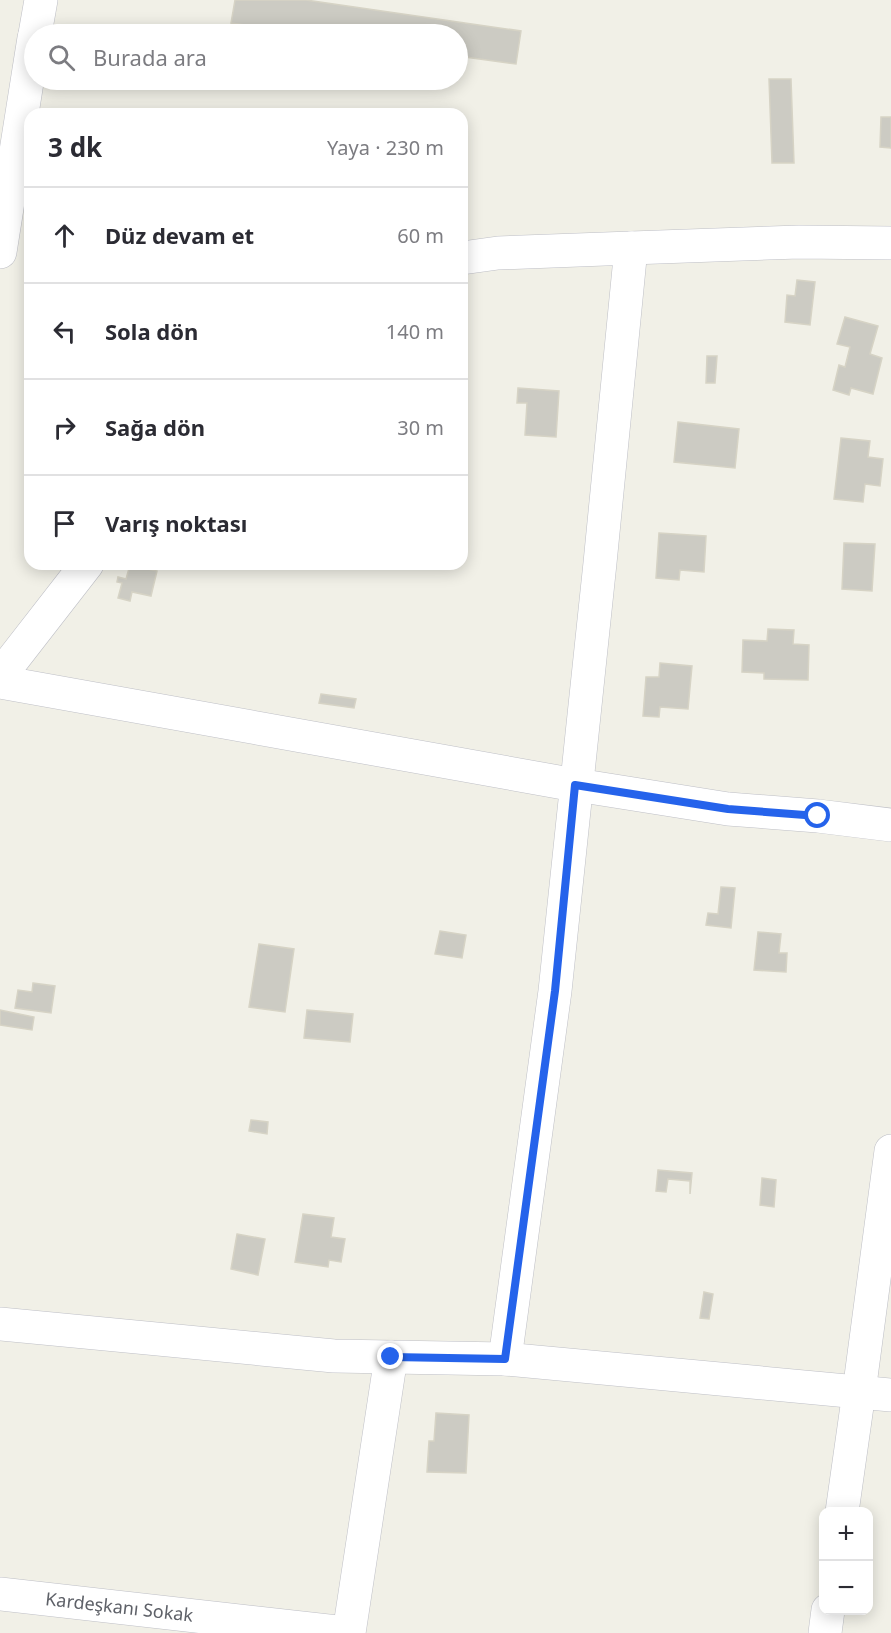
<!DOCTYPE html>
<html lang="tr">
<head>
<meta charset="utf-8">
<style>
  body { margin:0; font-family:"Noto Sans",sans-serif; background:#f2f2f3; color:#2b2b33 }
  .controls { position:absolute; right:18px; bottom:18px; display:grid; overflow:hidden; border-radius:12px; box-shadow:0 3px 15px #0003 }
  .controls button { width:54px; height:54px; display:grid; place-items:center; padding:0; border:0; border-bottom:2px solid #e1e1e2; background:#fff; color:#2b2b33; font:30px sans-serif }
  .stop { position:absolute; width:18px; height:18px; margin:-14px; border:4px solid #2563eb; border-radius:50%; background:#fff }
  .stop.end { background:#2563eb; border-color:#fff; box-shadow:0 2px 6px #0008 }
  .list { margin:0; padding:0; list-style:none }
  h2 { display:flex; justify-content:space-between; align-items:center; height:78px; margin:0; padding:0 24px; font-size:26px }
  h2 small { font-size:20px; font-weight:400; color:#7c7c81 }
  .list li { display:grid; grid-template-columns:39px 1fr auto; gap:18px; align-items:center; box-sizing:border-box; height:96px; padding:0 24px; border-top:2px solid #e1e1e2 }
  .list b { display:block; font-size:22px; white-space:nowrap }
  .list em { font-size:20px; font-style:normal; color:#7c7c81 }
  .icon { flex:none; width:33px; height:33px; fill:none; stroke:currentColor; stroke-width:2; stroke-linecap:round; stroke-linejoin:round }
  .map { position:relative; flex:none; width:891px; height:1633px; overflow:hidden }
  .search { position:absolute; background:#fff; box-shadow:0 3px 15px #0003; left:24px; top:24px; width:444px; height:66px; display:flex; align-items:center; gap:15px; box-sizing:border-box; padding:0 21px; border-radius:33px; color:#7c7c81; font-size:22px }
  .panel { position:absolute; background:#fff; box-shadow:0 3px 15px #0003; left:24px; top:108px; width:444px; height:462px; border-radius:18px }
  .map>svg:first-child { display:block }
  .building { fill:#cccbc3; stroke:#d6d3c5; stroke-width:1.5 }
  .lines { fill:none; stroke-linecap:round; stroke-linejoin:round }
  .minor-casing { stroke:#bebfc6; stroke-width:34 }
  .minor { stroke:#fff; stroke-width:33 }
  .route { stroke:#2563eb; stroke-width:8 }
  .labels { text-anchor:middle; stroke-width:5; stroke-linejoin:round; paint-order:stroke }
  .street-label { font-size:18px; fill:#5e6168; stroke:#fff }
</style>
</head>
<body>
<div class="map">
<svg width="891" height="1633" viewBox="0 0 891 1633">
  <rect width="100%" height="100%" fill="#f1f0e7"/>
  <path class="building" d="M 235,0 L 306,0 L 521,31 L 516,64 L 458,56 L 458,34 L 311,34 L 231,23 Z
    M 769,79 L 791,79 L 794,163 L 772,163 Z
    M 881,117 L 891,117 L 891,148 L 880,147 Z
    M 797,280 L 815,282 L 810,325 L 785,322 L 787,295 L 795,296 Z
    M 845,317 L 878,326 L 870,354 L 882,358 L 873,394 L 851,388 L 849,395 L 833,390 L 839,365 L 845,367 L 850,347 L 837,344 Z
    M 707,356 L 717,356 L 715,383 L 706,383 Z
    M 518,388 L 559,391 L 556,437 L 525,435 L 527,403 L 517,403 Z
    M 678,422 L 739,429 L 735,468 L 674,462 Z
    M 841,438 L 870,441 L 868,457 L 883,459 L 880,486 L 865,484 L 863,502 L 834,499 Z
    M 659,533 L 706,536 L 704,572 L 680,570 L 679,580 L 656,578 Z
    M 844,543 L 875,544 L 872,591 L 842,589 Z
    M 130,565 L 157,571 L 151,596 L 132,592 L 130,601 L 118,598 L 122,583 L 117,582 L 118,577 L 126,579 Z
    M 768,629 L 794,630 L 793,644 L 809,645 L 808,680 L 764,679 L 764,673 L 742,672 L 743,640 L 767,641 Z
    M 660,663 L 692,666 L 688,709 L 660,707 L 659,717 L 643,716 L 646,677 L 659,677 Z
    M 321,694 L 356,699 L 354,708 L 319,703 Z
    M 721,887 L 735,888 L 731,928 L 706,925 L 708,913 L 718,914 Z
    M 440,931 L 466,935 L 462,958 L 435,954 Z
    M 758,932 L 781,934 L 779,953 L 787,953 L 786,972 L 754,970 Z
    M 259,944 L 294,949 L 285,1012 L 249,1007 Z
    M 33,983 L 55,986 L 51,1013 L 15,1008 L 18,990 L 32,992 Z
    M 0,1010 L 34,1017 L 32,1030 L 0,1025 Z
    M 307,1010 L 353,1014 L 350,1042 L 304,1038 Z
    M 251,1120 L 268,1122 L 267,1134 L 249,1131 Z
    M 658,1170 L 692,1173 L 690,1194 L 690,1181 L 668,1179 L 666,1192 L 656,1191 Z
    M 762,1178 L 776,1180 L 774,1207 L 760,1205 Z
    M 303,1214 L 334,1218 L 331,1237 L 345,1239 L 341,1262 L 329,1260 L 328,1267 L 295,1262 Z
    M 237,1234 L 265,1239 L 258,1275 L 231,1269 Z
    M 704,1292 L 713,1294 L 709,1319 L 700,1318 Z
    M 436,1413 L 469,1415 L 466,1473 L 427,1472 L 429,1441 L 434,1441 Z"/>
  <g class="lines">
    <defs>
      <g id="minor">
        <path d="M 35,34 L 41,0"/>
        <path d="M 0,252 L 34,38"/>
        <path d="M 462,258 L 498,253 L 631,248 L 799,242 L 891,243"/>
        <path d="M 0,676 L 87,564"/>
        <path d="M 0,682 L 564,783 L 728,809 L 818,816 L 891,825"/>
        <path d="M 0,1324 L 334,1356 L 505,1359 L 891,1395"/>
        <path d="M 505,1359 L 555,991 L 600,563 L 631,248"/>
        <path d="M 842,1512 L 859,1392 L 891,1151"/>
        <path id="s1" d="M 0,1594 L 346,1633"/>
        <path d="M 349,1633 L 391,1357"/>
        <path d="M 825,1633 L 828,1610"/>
      </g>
    </defs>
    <use href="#minor" class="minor-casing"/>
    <use href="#minor" class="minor"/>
  </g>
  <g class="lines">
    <path class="route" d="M 391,1357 L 505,1359 L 555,991 L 575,785 L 728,809 L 818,816"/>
  </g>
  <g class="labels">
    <g class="street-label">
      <text dy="6" stroke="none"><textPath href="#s1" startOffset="120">Kardeşkanı Sokak</textPath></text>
    </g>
  </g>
</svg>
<div class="controls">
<button>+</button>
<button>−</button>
</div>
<div class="stop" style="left:818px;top:816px"></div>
<div class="stop end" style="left:391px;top:1357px"></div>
<div class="search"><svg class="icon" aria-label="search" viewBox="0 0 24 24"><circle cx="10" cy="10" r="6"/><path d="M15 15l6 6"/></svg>Burada ara</div>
<section class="panel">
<h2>3 dk<small>Yaya · 230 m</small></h2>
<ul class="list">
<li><svg class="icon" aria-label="ahead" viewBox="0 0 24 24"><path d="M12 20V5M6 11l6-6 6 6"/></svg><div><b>Düz devam et</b></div><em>60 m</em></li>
<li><svg class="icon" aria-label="left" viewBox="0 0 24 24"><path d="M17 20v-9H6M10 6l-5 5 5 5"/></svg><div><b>Sola dön</b></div><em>140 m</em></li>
<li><svg class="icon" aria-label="right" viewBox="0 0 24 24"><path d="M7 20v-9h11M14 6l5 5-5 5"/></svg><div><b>Sağa dön</b></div><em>30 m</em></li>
<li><svg class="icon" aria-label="arrive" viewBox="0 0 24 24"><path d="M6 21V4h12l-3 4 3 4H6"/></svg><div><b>Varış noktası</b></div></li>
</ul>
</section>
</div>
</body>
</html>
